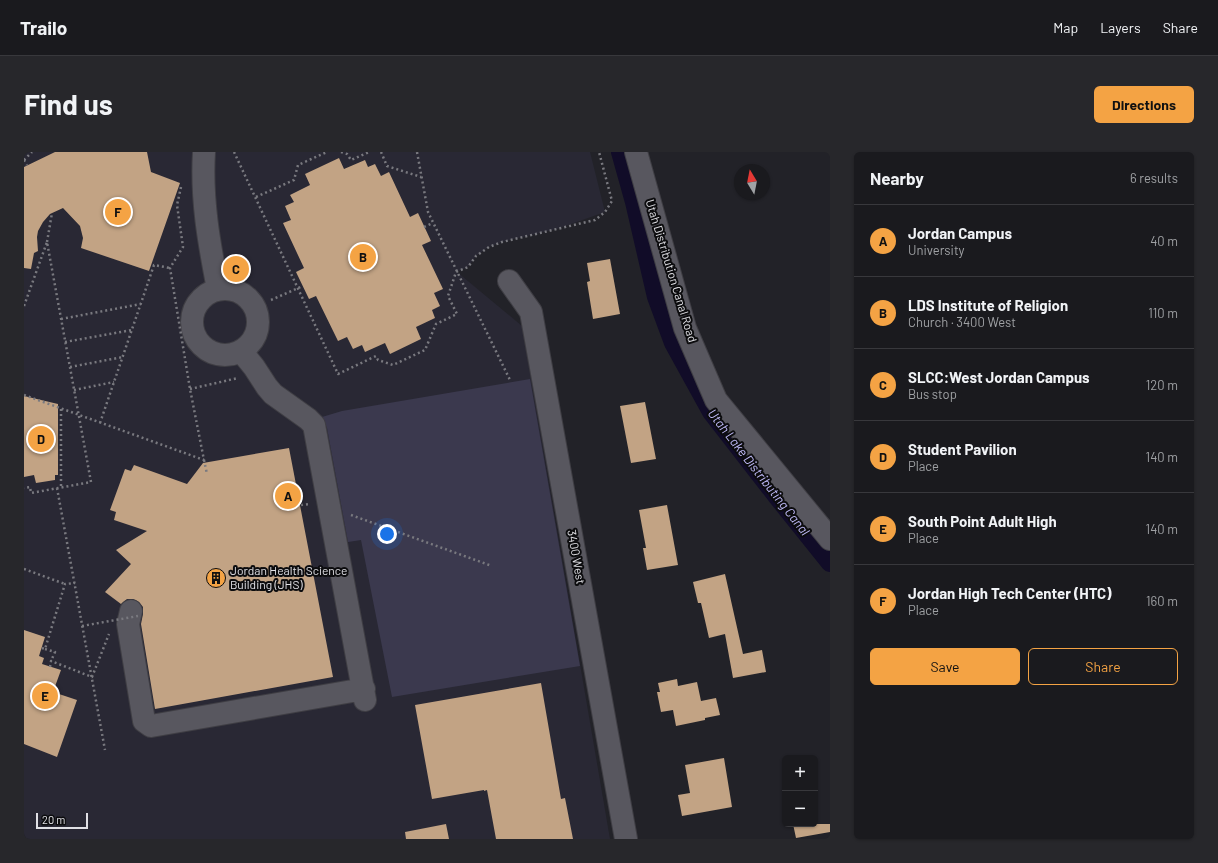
<!DOCTYPE html>
<html lang="en">
<head>
<meta charset="utf-8">
<style>
  body { margin:0; font-family:Barlow,sans-serif; background:#27272b; color:#f1f3f6 }
  .controls { position:absolute; right:12px; bottom:12px; display:grid; overflow:hidden; border-radius:6px; box-shadow:0 1px 3px #0004 }
  .controls button { width:36px; height:36px; display:grid; place-items:center; padding:0; border:0; border-bottom:1px solid #38383c; background:#1a1a1e; color:#f1f3f6; font:20px sans-serif }
  .compass { position:absolute; left:710px; top:12px; width:36px; height:36px; border-radius:50%; background:#1a1a1e; box-shadow:0 1px 3px #0004; rotate:350deg }
  .scale { position:absolute; left:12px; bottom:10px; width:52px; box-sizing:border-box; padding-left:4px; border:2px solid #e0e0e5; border-top:0; font-size:11px; line-height:14px; white-space:nowrap; color:#e0e0e5; -webkit-text-stroke:3px #0c0c0e; paint-order:stroke }
  .you { position:absolute; left:363px; top:382px; width:14px; height:14px; margin:-10px; border:3px solid #fff; border-radius:50%; background:#1a73e8; box-shadow:0 0 0 6px #1a73e833 }
  .badge { display:grid; place-items:center; width:26px; height:26px; border-radius:50%; background:#f4a344; color:#111; font-size:13px; font-weight:700 }
  .pin { position:absolute; translate:-50% -50%; border:2px solid #fff; box-shadow:0 1px 4px #0006 }
  .list { margin:0; padding:0; list-style:none }
  h2 { display:flex; justify-content:space-between; align-items:center; height:52px; margin:0; padding:0 16px; font-size:17px }
  h2 small { font-size:13px; font-weight:400; color:#9fa1a4 }
  .list li { display:grid; grid-template-columns:26px 1fr auto; gap:12px; align-items:center; box-sizing:border-box; height:72px; padding:0 16px; border-top:1px solid #38383c }
  .list b { display:block; font-size:15px; white-space:nowrap }
  .list p { margin:0; font-size:13px; white-space:nowrap; color:#9fa1a4 }
  .list em { font-size:13px; font-style:normal; color:#9fa1a4 }
  .actions { display:flex; gap:8px; padding:12px 16px }
  .actions a { flex:1; padding:9px 0; border:1px solid #f4a344; border-radius:6px; text-align:center; font-size:14px; color:#f4a344 }
  .actions .main { background:#f4a344; color:#111 }
  .map { position:relative; flex:none; width:806px; height:687px; overflow:hidden; border-radius:6px }
  header { display:flex; align-items:center; gap:24px; box-sizing:border-box; height:56px; padding:0 20px; background:#1a1a1e; border-bottom:1px solid #38383c }
  header strong { font-size:19px }
  nav { display:flex; gap:22px; margin-inline-start:auto; font-size:14px }
  .intro { display:flex; align-items:center; justify-content:space-between; box-sizing:border-box; height:96px; padding:0 24px }
  h1 { margin:0; font-size:28px }
  .button { padding:10px 18px; border-radius:6px; background:#f4a344; color:#111; font-size:14px; font-weight:700 }
  main { display:flex; gap:24px; padding:0 24px }
  aside { flex:1; background:#1a1a1e; border-radius:6px; box-shadow:0 1px 3px #0004 }
  .map>svg:first-child { display:block }
  .built { fill:#292834 }
  .green { fill:#3b394e }
  .lines { fill:none; stroke-linecap:round; stroke-linejoin:round }
  .canal { stroke:#110c28; stroke-width:18 }
  .building { fill:#c2a384 }
  .minor-casing { stroke:#3f3e44; stroke-width:24 }
  .path { stroke:#79797f; stroke-width:2.5; stroke-dasharray:2 3; stroke-linecap:butt }
  .minor { stroke:#58575f; stroke-width:22 }
  .path-bridge { stroke:#79797f; stroke-width:2.5; stroke-dasharray:2 3; stroke-linecap:butt }
  .labels { text-anchor:middle; stroke-width:4; stroke-linejoin:round; paint-order:stroke }
  .street-label { font-size:12px; fill:#e0e0e5; stroke:#0c0c0e }
  .poi-label { font-size:12px; fill:#e0e0e5; stroke:#0c0c0e; text-anchor:start }
  .water-label { font-size:13px; font-style:italic; fill:#c0bbf9; stroke:#0c0c0e }
</style>
</head>
<body>
<header>
<strong>Trailo</strong>
<nav><a>Map</a><a>Layers</a><a>Share</a></nav>
</header>
<div class="intro"><h1>Find us</h1><a class="button">Directions</a></div>
<main>
<div class="map">
<svg width="806" height="687" viewBox="0 0 806 687">
  <rect width="100%" height="100%" fill="#222228"/>
  <path class="built" d="M 0,0 L 566,0 L 581,60 L 533,77 L 478,90 L 465,95 L 452,104 L 444,115 L 433,120 L 498,174 L 586,687 L 0,687 Z"/>
  <path class="green" d="M 506,227 L 556,514 L 368,545 L 337,388 L 324,390 L 303,276 L 298,265 L 318,259 Z"/>
  <g class="lines">
    <path class="canal" d="M 596,0 L 610,50 L 632,145 L 649,191 L 687,260 L 753,345 L 806,411"/>
  </g>
  <path class="building" d="M 31,0 L 123,0 L 127,20 L 156,31 L 125,119 L 57,96 L 59,86 L 56,74 L 39,56 L 26,62 L 19,70 L 14,79 L 13,85 L 14,99 L 10,101 L 7,117 L 0,116 L 0,15 Z
    M 315,6 L 320,17 L 341,8 L 344,15 L 351,12 L 357,24 L 365,20 L 386,65 L 394,61 L 407,89 L 398,93 L 419,137 L 410,141 L 416,154 L 408,158 L 411,166 L 392,175 L 397,187 L 366,202 L 361,191 L 341,200 L 338,193 L 329,197 L 323,185 L 314,189 L 292,144 L 285,147 L 272,120 L 280,116 L 259,71 L 267,68 L 261,54 L 270,50 L 266,43 L 286,33 L 281,22 Z
    M 586,107 L 596,162 L 569,167 L 563,130 L 566,129 L 563,111 Z
    M 0,244 L 34,252 L 34,323 L 31,323 L 31,328 L 12,331 L 10,323 L 0,325 Z
    M 621,250 L 632,307 L 607,311 L 596,254 Z
    M 265,296 L 309,525 L 131,557 L 117,472 L 119,462 L 119,455 L 115,450 L 109,447 L 103,447 L 97,452 L 81,440 L 107,412 L 92,398 L 123,379 L 90,368 L 92,360 L 86,358 L 101,317 L 107,319 L 110,313 L 163,332 L 179,311 Z
    M 643,353 L 654,413 L 623,418 L 619,396 L 622,396 L 615,358 Z
    M 701,422 L 719,502 L 738,498 L 742,520 L 709,526 L 701,482 L 685,486 L 677,451 L 674,451 L 669,430 Z
    M 0,478 L 21,485 L 15,504 L 20,506 L 18,512 L 37,518 L 29,540 L 53,548 L 33,605 L 0,592 Z
    M 653,527 L 654,534 L 673,530 L 677,549 L 692,546 L 696,563 L 681,566 L 681,568 L 652,574 L 649,558 L 637,560 L 633,540 L 636,540 L 634,531 Z
    M 517,531 L 537,647 L 541,646 L 549,687 L 472,687 L 463,638 L 460,639 L 460,638 L 408,647 L 391,553 Z
    M 700,606 L 708,655 L 658,664 L 654,643 L 666,641 L 661,613 Z
    M 422,672 L 425,687 L 382,687 L 381,680 Z
    M 769,672 L 806,672 L 806,680 L 772,686 Z"/>
  <g class="lines">
    <defs>
      <path id="minor" d="M 180,0 C 177,47 185,91 194,137
        M 612,0 L 661,176 L 692,248 L 806,387
        M 485,129 L 507,160 L 602,687
        M168 170a33 33 0 1 1 66 0a33 33 0 1 1-66 0Z
        M 217,199 L 230,215 L 243,235 L 249,242 L 284,267 L 290,273 L 341,548
        M 107,459 L 104,472 L 120,569 L 127,574 L 340,537"/>
    </defs>
    <use href="#minor" class="minor-casing"/>
    <path class="path" d="M 210,0 L 314,222 L 352,204 L 354,208 L 369,213 L 401,198 L 412,172 L 433,162 L 424,144 L 432,120 L 444,115 L 452,104 L 465,95 L 478,90 L 571,68 L 581,60 L 588,49 L 575,0
      M 317,0 L 323,2 L 327,8 L 345,0
      M 357,0 L 363,14 L 397,25
      M 393,0 L 404,60 L 486,228
      M 0,8 L 8,0
      M 0,8 L 3,13
      M 232,45 L 270,28 L 274,13 L 303,0
      M 400,75 L 409,71
      M 23,90 L 28,61
      M 247,148 L 279,134
      M 0,154 L 23,90 L 67,330 L 7,341 L 6,335 L 0,336
      M 37,167 L 117,152
      M 41,190 L 108,178
      M 46,215 L 99,205
      M 166,237 L 214,226
      M 50,238 L 90,230
      M 0,243 L 180,308 L 166,237 L 146,116 L 159,95 L 153,53 L 157,35
      M 37,257 L 37,335
      M 76,271 L 130,113 L 146,116
      M 180,308 L 183,322
      M 33,336 L 81,598
      M 277,353 L 286,352
      M 327,363 L 468,414
      M 0,417 L 41,432
      M 18,496 L 21,497 L 41,432 L 51,431
      M 21,497 L 31,500 L 27,509
      M 26,515 L 27,509 L 68,525 L 85,482"/>
    <use href="#minor" class="minor"/>
    <path class="path-bridge" d="M 58,474 L 114,464"/>
  </g>
  <defs>
    <symbol id="building-disc" viewBox="-11 -11 22 22"><circle r="9.5" fill="#f4a344" stroke="#0c0c0e"/><path d="M-4-6H4V6H1V3H-1V6H-4ZM-2.5-4.3h1.7v1.8h-1.7ZM.8-4.3h1.7v1.8H.8ZM-2.5-1h1.7V.8h-1.7ZM.8-1h1.7V.8H.8Z" fill="#111"/></symbol>
  </defs>
  <g fill-rule="evenodd">
    <use href="#building-disc" x="181" y="415" width="22" height="22"/>
  </g>
  <g class="labels">
    <g class="street-label">
      <text transform="translate(647 119) rotate(73)" y="4">Utah Distribution Canal Road</text>
      <text transform="translate(552 405) rotate(80)" y="4">3400 West</text>
    </g>
    <g class="poi-label">
      <text x="206" y="423">Jordan Health Science<tspan x="206" dy="14">Building (JHS)</tspan></text>
    </g>
    <g class="water-label">
      <text transform="translate(735 320) rotate(52)" y="5">Utah Lake Distributing Canal</text>
    </g>
  </g>
</svg>
<div class="controls">
<button>+</button>
<button>−</button>
</div>
<svg class="compass" viewBox="-18 -18 36 36"><path d="M0-13l5 13h-10z" fill="#e53935"/><path d="M0 13l5-13h-10z" fill="#9fa1a4"/></svg>
<div class="scale">20 m</div>
<div class="you"></div>
<div class="pin badge" style="left:264px;top:344px">A</div>
<div class="pin badge" style="left:339px;top:105px">B</div>
<div class="pin badge" style="left:212px;top:117px">C</div>
<div class="pin badge" style="left:17px;top:287px">D</div>
<div class="pin badge" style="left:21px;top:544px">E</div>
<div class="pin badge" style="left:94px;top:60px">F</div>
</div>
<aside>
<h2>Nearby<small>6 results</small></h2>
<ul class="list">
<li><span class="badge">A</span><div><b>Jordan Campus</b><p>University</p></div><em>40 m</em></li>
<li><span class="badge">B</span><div><b>LDS Institute of Religion</b><p>Church · 3400 West</p></div><em>110 m</em></li>
<li><span class="badge">C</span><div><b>SLCC:West Jordan Campus</b><p>Bus stop</p></div><em>120 m</em></li>
<li><span class="badge">D</span><div><b>Student Pavilion</b><p>Place</p></div><em>140 m</em></li>
<li><span class="badge">E</span><div><b>South Point Adult High</b><p>Place</p></div><em>140 m</em></li>
<li><span class="badge">F</span><div><b>Jordan High Tech Center (HTC)</b><p>Place</p></div><em>160 m</em></li>
</ul>
<div class="actions"><a class="main">Save</a><a>Share</a></div>
</aside>
</main>
</body>
</html>
